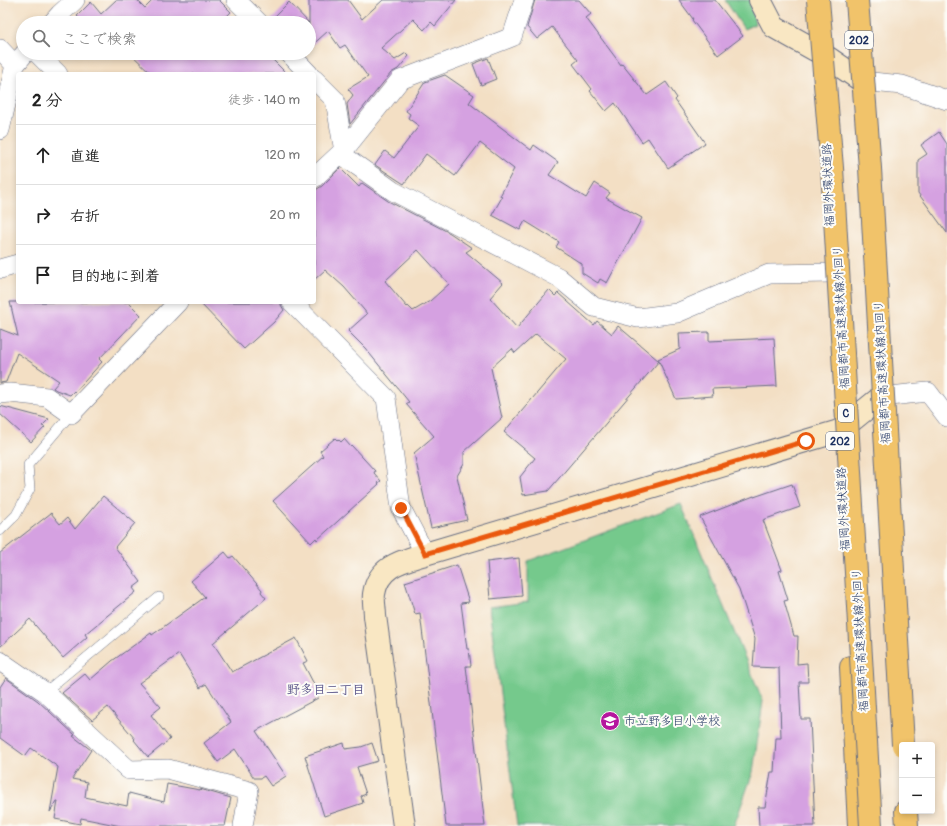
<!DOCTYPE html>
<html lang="ja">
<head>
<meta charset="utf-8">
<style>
  body { margin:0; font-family:Pangolin,"Klee One",sans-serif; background:#f6f6f6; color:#222 }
  .controls { position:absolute; right:12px; bottom:12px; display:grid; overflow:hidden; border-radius:4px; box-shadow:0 2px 6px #0003 }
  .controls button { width:36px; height:36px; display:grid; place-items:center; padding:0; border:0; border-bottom:1px solid #e0e0e0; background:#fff; color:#222; font:20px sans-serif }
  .stop { position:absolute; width:12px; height:12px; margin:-9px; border:3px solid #ea580c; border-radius:50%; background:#fff }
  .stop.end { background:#ea580c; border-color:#fff; box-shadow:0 1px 4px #0008 }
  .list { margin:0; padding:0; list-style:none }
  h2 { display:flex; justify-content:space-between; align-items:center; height:52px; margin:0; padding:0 16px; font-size:17px }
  h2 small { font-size:13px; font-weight:400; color:#767676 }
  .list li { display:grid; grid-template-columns:26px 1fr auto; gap:12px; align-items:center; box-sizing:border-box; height:60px; padding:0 16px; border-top:1px solid #e0e0e0 }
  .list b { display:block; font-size:15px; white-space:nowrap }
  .list em { font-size:13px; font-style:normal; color:#767676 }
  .icon { flex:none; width:22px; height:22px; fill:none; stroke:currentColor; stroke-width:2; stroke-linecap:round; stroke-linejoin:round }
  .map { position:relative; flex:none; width:947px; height:826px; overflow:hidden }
  .search { position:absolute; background:#fff; box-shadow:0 2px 6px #0003; left:16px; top:16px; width:300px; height:44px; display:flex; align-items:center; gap:10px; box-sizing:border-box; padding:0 14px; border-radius:22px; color:#767676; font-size:15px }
  .panel { position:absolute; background:#fff; box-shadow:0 2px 6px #0003; left:16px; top:72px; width:300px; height:232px; border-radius:4px }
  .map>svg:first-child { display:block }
  .green { fill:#75c98c; stroke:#487c75 }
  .building { fill:#d5a1e1; fill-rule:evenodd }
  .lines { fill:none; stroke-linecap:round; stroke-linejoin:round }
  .lane-casing { stroke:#676d82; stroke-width:10 }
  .street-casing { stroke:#676d82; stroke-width:20 }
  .secondary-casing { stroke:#676d82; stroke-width:24 }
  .highway-casing { stroke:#676d82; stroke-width:24 }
  .lane { stroke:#fff; stroke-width:9 }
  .street { stroke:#fff; stroke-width:19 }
  .secondary { stroke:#f9e7c3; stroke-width:22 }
  .highway { stroke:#f1c36a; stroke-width:22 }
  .highway-bridge-casing { stroke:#676d82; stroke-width:24; stroke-linecap:butt }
  .highway-bridge { stroke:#f1c36a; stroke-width:22 }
  .route { stroke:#ea580c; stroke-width:5 }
  .labels { text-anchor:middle; stroke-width:4; stroke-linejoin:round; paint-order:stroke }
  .shield { fill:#fdfcf7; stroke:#5f6c8c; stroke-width:1 }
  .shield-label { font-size:11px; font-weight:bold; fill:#1b2f5e }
  .street-label { font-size:12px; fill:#1b2f5e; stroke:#fdfcf7 }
  .poi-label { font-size:12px; fill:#1b2f5e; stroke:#fdfcf7; text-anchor:start }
  .neighbourhood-label { font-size:13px; font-weight:bold; fill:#5c578c; stroke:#fdfcf7 }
</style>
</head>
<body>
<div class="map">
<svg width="947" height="826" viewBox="0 0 947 826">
  <rect width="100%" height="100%" fill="#fdfcf7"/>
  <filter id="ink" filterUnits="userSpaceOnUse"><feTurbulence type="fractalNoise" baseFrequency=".025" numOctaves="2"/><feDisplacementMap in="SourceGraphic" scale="8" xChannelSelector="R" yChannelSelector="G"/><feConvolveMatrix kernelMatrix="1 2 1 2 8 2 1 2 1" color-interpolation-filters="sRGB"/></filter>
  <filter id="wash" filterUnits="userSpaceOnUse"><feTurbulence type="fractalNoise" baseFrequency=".012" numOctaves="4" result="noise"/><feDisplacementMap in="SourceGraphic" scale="16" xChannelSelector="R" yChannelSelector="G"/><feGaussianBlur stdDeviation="0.9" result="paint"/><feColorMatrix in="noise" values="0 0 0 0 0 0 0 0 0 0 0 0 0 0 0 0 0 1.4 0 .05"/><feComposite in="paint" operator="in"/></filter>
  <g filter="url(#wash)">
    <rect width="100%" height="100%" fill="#f3dfc4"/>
    <path class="green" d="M 725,0 L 750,0 L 755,24 L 744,29 Z
      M 681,504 L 763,701 L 753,772 L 734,826 L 517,826 L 489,607 L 528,602 L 528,561 Z"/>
    <g id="blocks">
      <path class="building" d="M 116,0 L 137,0 L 145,8 L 153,0 L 219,0 L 231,12 L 220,23 L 107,23 L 103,19 L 98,23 L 84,23 L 77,16 L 91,2 L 101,14 Z
        M 309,0 L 348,0 L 362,19 L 383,0 L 456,0 L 435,26 L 431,22 L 424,30 L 413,19 L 381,48 L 395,60 L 406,53 L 409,56 L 398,69 L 391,73 L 350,124 L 347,104 L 353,95 L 348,89 L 368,77 L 345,45 L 340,48 L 328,31 L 309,48 Z
        M 535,0 L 579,0 L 591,14 L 586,18 L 621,65 L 622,64 L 647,95 L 666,82 L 677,98 L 675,100 L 705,143 L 668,168 L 648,138 L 642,142 L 615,103 L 606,111 L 590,91 L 592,89 L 573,64 L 578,60 L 552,27 L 537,39 L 527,27 L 534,3 Z
        M 679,0 L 715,0 L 743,36 L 718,55 L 692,20 L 693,19 Z
        M 289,2 L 309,23 L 270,23 L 270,21 Z
        M 130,53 L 266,53 L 287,74 L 152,74 Z
        M 488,58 L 496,79 L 481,85 L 473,64 Z
        M 445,75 L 474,95 L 469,103 L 531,150 L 534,145 L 558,162 L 549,175 L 586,198 L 595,183 L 610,193 L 606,198 L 642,218 L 607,283 L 600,279 L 598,283 L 582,273 L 582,264 L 556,247 L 559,242 L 525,221 L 520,230 L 492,215 L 502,197 L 500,196 L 514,169 L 480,143 L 455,176 L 426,154 L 404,184 L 375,165 L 385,151 L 394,158 L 419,126 L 408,118 L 410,114 L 406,111 L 425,82 Z
        M 939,132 L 947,144 L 947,233 L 918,193 L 918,160 L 927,154 L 921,145 Z
        M 340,168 L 359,187 L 362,183 L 388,201 L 450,233 L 472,248 L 466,252 L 503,283 L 490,298 L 517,328 L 549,290 L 555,296 L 558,293 L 594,325 L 597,321 L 612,334 L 618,326 L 659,361 L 548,491 L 523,495 L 520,477 L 535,458 L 504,432 L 566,359 L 536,334 L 515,353 L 512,349 L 491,368 L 502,418 L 464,452 L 464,464 L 457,476 L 467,520 L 431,528 L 414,453 L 434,436 L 406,404 L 409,402 L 365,348 L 348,331 L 367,314 L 364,310 L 344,287 L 325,270 L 314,280 L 314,191 L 322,186 ZM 418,250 L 449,284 L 430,301 L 413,311 L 408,306 L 407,307 L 385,281 Z
        M 10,302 L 128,302 L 141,315 L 99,359 L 102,362 L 75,392 L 74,391 L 70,395 L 56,390 L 53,388 L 59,381 L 17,353 L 6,382 L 0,383 L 0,329 L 18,336 Z
        M 199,302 L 281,302 L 281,305 L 284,310 L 274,322 L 244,349 Z
        M 709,332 L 709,341 L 774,338 L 777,386 L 712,389 L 713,396 L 676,399 L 658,359 L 680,349 L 679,333 Z
        M 0,406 L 34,415 L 49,419 L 42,426 L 45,427 L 31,442 L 0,414 Z
        M 335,438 L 338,441 L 339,440 L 341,442 L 344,439 L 351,447 L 352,446 L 375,471 L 374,473 L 381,481 L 378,483 L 379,484 L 317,540 L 316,538 L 311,543 L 273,501 L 323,456 L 320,451 Z
        M 792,484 L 800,507 L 763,520 L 782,570 L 779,571 L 788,600 L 784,601 L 794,636 L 798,636 L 797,664 L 807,663 L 808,682 L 799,682 L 801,719 L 810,719 L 815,826 L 759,826 L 758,807 L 765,807 L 771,772 L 774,772 L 776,738 L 781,738 L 779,668 L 753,667 L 755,639 L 739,589 L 700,517 L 754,496 L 754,497 Z
        M 103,496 L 135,523 L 115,547 L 141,582 L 133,588 L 136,592 L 85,634 L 87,637 L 63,658 L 30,619 L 0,647 L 0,553 L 51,513 L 60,524 L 67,518 L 75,529 Z
        M 225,552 L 230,558 L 233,556 L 262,590 L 261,592 L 266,598 L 213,643 L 232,672 L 296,638 L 308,661 L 303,663 L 317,690 L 315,691 L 318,698 L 256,731 L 286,776 L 271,786 L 264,776 L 261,778 L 254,778 L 235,749 L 218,762 L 204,743 L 231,722 L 206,684 L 200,688 L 179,654 L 139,683 L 161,707 L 151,715 L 170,739 L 148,757 L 134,740 L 135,739 L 108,707 L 92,720 L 62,693 L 85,674 L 90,680 L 112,661 L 151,633 L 152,635 L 205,597 L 191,581 Z
        M 519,558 L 522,596 L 490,599 L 487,562 Z
        M 457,565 L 469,602 L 461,603 L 467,649 L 469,649 L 471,666 L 466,666 L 485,826 L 446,826 L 420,613 L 415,614 L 405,582 Z
        M 6,678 L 38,701 L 75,735 L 73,736 L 91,750 L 72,779 L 87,782 L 85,797 L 127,806 L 129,793 L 164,802 L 167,784 L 200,790 L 200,789 L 231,798 L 225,826 L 121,826 L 81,818 L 80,824 L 55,819 L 58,801 L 57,801 L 50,812 L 58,767 L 31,748 L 25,756 L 0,738 L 0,687 Z
        M 344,743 L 345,749 L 361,747 L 372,743 L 378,761 L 357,767 L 366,794 L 361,796 L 363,803 L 324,816 L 305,756 Z"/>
    </g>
  </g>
  <g filter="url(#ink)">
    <use href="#blocks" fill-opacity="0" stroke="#676d82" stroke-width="1"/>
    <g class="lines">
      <defs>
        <path id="lane" d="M 0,531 L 16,515 L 30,489 L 28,465 L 71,414
          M 45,692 L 159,597"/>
        <path id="street" d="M 236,0 L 259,23
          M 52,23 L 60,14 L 75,0
          M 0,49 L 15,65
          M 37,53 L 58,74
          M 289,53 L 309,74
          M 314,79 L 335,100 L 345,157 L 393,191 L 558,277 L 594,307 L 638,318 L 677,313 L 769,274 L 831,273
          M 862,81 L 902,85 L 947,100
          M 0,130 L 15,65 L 25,53
          M 314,178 L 344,150 L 400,80 L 512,37 L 524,0
          M 0,269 L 18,264
          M 292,302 L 386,398 L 401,508 L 425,554
          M 0,394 L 10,393 L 47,397 L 71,414 L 178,302
          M 881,397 L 918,393 L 928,392 L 947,417
          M 0,661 L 45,692 L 129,770 L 168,769 L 249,791 L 243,826"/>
        <path id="secondary" d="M 760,0 L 774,27 L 824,55 L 862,81
          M 404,826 L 375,616 C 375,609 373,601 374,594 C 378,566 402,561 425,554 L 839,431 L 881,397"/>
        <path id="highway" d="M 851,667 L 859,826
          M 906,811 L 907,826"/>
      </defs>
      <use href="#lane" class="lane-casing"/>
      <use href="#street" class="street-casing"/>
      <use href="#secondary" class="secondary-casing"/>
      <use href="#highway" class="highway-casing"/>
      <use href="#lane" class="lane"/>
      <use href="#street" class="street"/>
      <use href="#secondary" class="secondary"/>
      <use href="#highway" class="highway"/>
      <defs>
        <path id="highway-bridge" d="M 818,0 L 832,168 L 871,826
          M 857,0 L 870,168 L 903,745"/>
      </defs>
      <use href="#highway-bridge" class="highway-bridge-casing"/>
      <use href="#highway-bridge" class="highway-bridge"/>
    </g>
  </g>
  <g class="lines" filter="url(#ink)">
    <path class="route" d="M 401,508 L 425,554 L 806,441"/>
  </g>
  <defs>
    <symbol id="school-disc" viewBox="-11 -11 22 22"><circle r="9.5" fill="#b5179e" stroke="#fdfcf7"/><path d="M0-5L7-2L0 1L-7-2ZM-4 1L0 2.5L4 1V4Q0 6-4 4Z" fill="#fff"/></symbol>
  </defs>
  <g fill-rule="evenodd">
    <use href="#school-disc" x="599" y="710" width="22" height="22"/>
  </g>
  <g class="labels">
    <g class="shield">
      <rect x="845" y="31" width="28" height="18" rx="3"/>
      <rect x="838" y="404" width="16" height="18" rx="3"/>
      <rect x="826" y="432" width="28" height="18" rx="3"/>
    </g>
    <g class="shield-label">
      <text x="859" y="44">202</text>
      <text x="846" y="417">C</text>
      <text x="840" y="445">202</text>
    </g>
    <g class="street-label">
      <text transform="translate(828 185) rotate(-92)" y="4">福岡外環状道路</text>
      <text transform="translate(841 317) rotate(-93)" y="4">福岡都市高速環状線外回り</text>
      <text transform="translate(882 372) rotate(-93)" y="4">福岡都市高速環状線内回り</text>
      <text transform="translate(843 509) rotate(-93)" y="4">福岡外環状道路</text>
      <text transform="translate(860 640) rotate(-93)" y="4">福岡都市高速環状線外回り</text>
    </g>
    <g class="poi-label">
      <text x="624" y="725">市立野多目小学校</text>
    </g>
    <g class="neighbourhood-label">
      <text x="326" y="694">野多目二丁目</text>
    </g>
  </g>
</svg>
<div class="controls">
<button>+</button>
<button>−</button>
</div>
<div class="stop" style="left:806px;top:441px"></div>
<div class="stop end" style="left:401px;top:508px"></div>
<div class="search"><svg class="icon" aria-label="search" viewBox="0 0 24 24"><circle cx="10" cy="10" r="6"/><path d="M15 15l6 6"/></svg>ここで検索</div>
<section class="panel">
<h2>2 分<small>徒歩 · 140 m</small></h2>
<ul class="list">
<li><svg class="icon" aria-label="ahead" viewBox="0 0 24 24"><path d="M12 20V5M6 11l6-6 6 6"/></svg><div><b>直進</b></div><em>120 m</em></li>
<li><svg class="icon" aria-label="right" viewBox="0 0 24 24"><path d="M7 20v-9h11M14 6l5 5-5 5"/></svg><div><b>右折</b></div><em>20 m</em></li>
<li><svg class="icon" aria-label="arrive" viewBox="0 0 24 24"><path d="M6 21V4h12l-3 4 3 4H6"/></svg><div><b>目的地に到着</b></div></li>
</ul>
</section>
</div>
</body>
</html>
